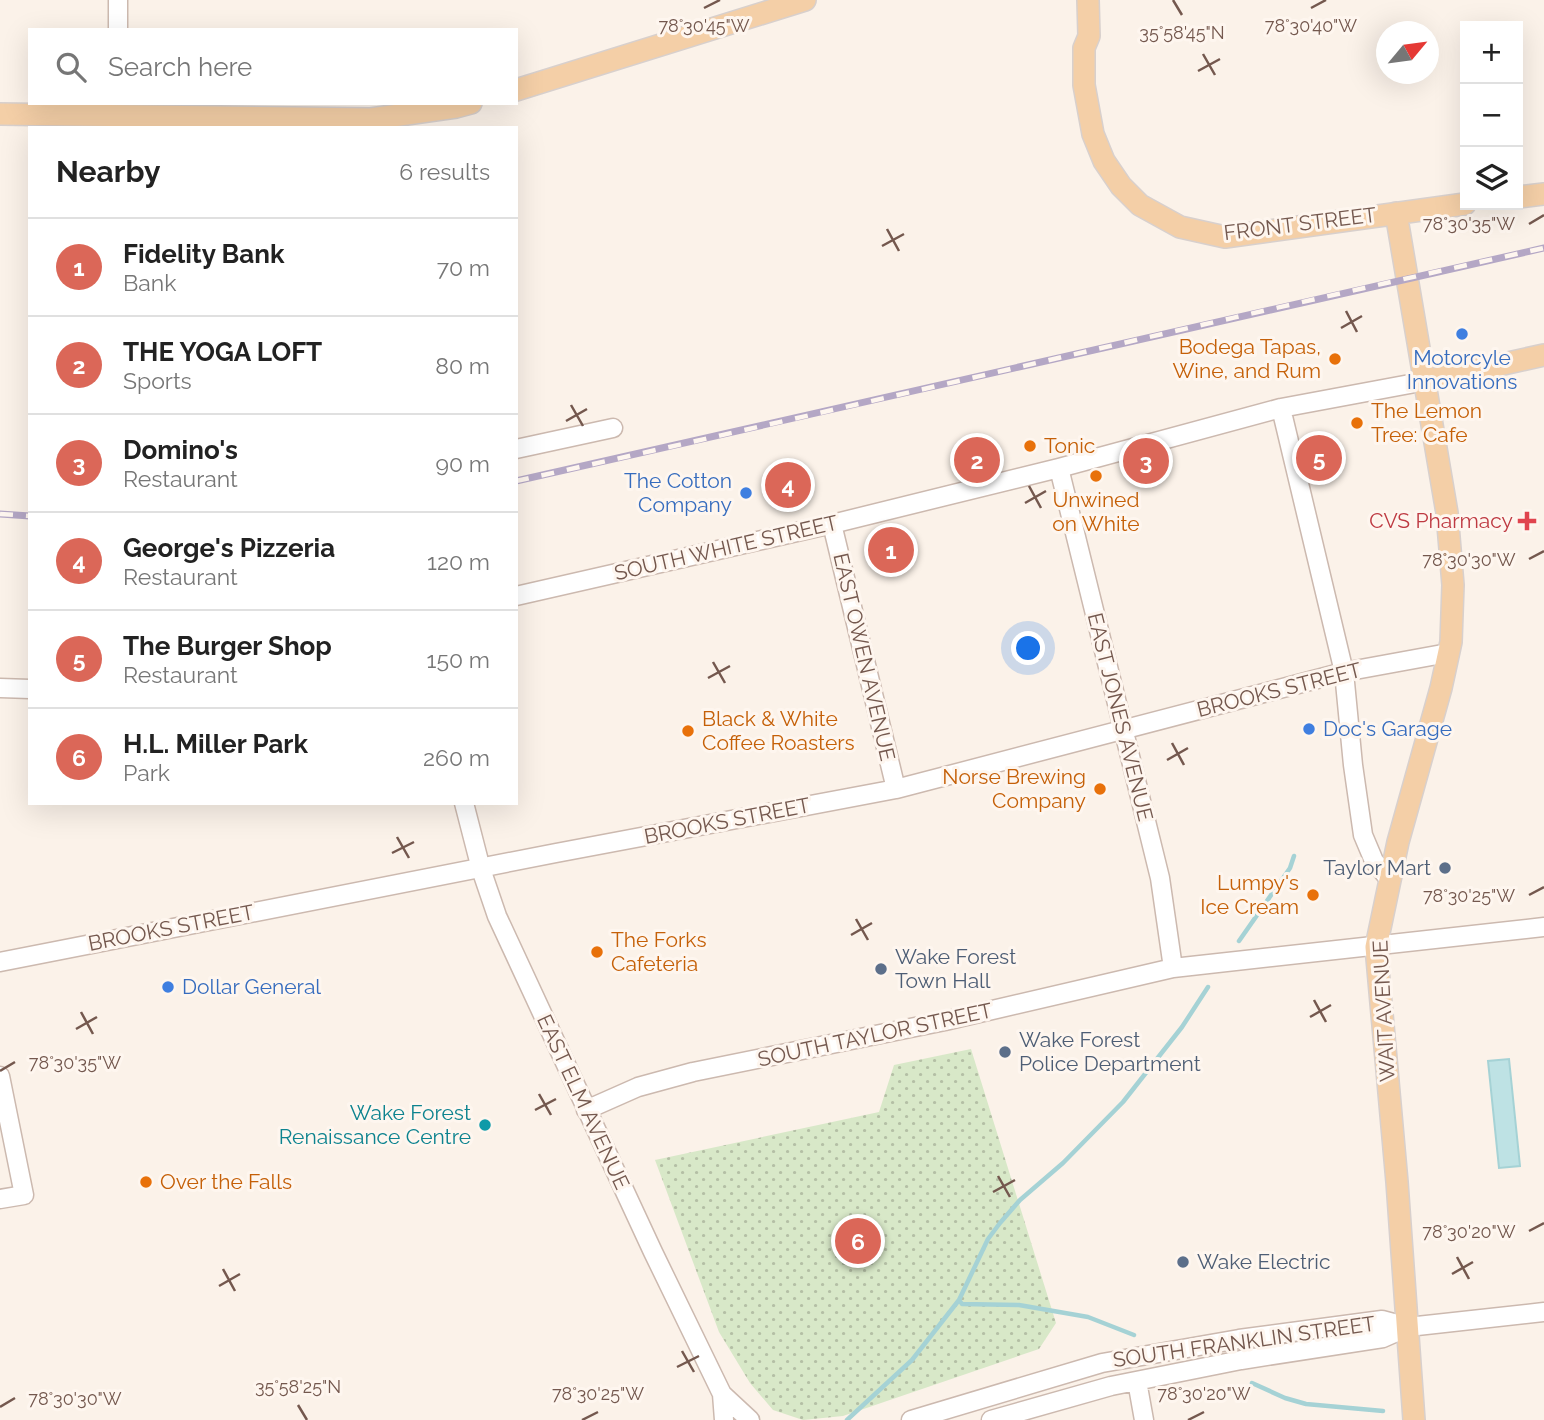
<!DOCTYPE html>
<html lang="en">
<head>
<meta charset="utf-8">
<style>
  body { margin:0; font-family:Raleway,sans-serif; background:#f2f2f2; color:#222 }
  .controls { position:absolute; right:21px; top:21px; display:grid; overflow:hidden; border-radius:0px; box-shadow:0 7px 28px #0002 }
  .controls button { width:63px; height:63px; display:grid; place-items:center; padding:0; border:0; border-bottom:2px solid #e0e0e0; background:#fff; color:#222; font:35px sans-serif }
  .compass { position:absolute; left:1376px; top:21px; width:63px; height:63px; border-radius:50%; background:#fff; box-shadow:0 7px 28px #0002; rotate:61deg }
  .you { position:absolute; left:1029px; top:649px; width:24px; height:24px; margin:-18px; border:5px solid #fff; border-radius:50%; background:#1a73e8; box-shadow:0 0 0 10px #1a73e833 }
  .badge { display:grid; place-items:center; width:46px; height:46px; border-radius:50%; background:#db6758; color:#fff; font-size:23px; font-weight:700 }
  .pin { position:absolute; translate:-50% -50%; border:4px solid #fff; box-shadow:0 2px 7px #0006 }
  .list { margin:0; padding:0; list-style:none }
  h2 { display:flex; justify-content:space-between; align-items:center; height:91px; margin:0; padding:0 28px; font-size:30px }
  h2 small { font-size:23px; font-weight:400; color:#767676 }
  .list li { display:grid; grid-template-columns:46px 1fr auto; gap:21px; align-items:center; box-sizing:border-box; height:98px; padding:0 28px; border-top:2px solid #e0e0e0 }
  .list b { display:block; font-size:26px; white-space:nowrap }
  .list p { margin:0; font-size:23px; white-space:nowrap; color:#767676 }
  .list em { font-size:23px; font-style:normal; color:#767676 }
  .icon { flex:none; width:38px; height:38px; fill:none; stroke:currentColor; stroke-width:2; stroke-linecap:round; stroke-linejoin:round }
  .map { position:relative; flex:none; width:1544px; height:1420px; overflow:hidden }
  .search { position:absolute; background:#fff; box-shadow:0 7px 28px #0002; left:28px; top:28px; width:490px; height:77px; display:flex; align-items:center; gap:18px; box-sizing:border-box; padding:0 24px; border-radius:0px; color:#767676; font-size:26px }
  .panel { position:absolute; background:#fff; box-shadow:0 7px 28px #0002; left:28px; top:126px; width:490px; height:679px; border-radius:0px }
  .map>svg:first-child { display:block }
  .park { fill:url(#park-dots) }
  .water { fill:#bee2e4; stroke:#a5d2d5; stroke-width:2 }
  .lines { fill:none; stroke-linecap:round; stroke-linejoin:round }
  .stream { stroke:#a5d2d5; stroke-width:4.5 }
  .minor-casing { stroke:#ccb9af; stroke-width:21 }
  .major-casing { stroke:#d8d0cd; stroke-width:24 }
  .minor { stroke:#fff; stroke-width:18 }
  .major { stroke:#f4cfa7; stroke-width:21 }
  .rail-casing { stroke:#b4a7c5; stroke-width:7 }
  .rail { stroke:#fef6ef; stroke-width:4.5; stroke-dasharray:13; stroke-linecap:butt }
  .ticks { fill:none; stroke:#74584e; stroke-width:2.5 }
  .shop-dot { fill:#3f7fe0; stroke:#fef6ef; stroke-width:2.5 }
  .food-dot { fill:#e8710a; stroke:#fef6ef; stroke-width:2.5 }
  .health-dot { fill:#e0444e; stroke:#fef6ef; stroke-width:2.5 }
  .service-dot { fill:#5c6f8a; stroke:#fef6ef; stroke-width:2.5 }
  .culture-dot { fill:#0f9aa8; stroke:#fef6ef; stroke-width:2.5 }
  .labels { text-anchor:middle; stroke-width:6; stroke-linejoin:round; paint-order:stroke }
  .street-label { font-size:21px; fill:#74584e; stroke:#fef6ef }
  .food-label { font-size:21px; fill:#c56008; stroke:#fef6ef; text-anchor:start }
  .shop-label { font-size:21px; fill:#366cbe; stroke:#fef6ef; text-anchor:start }
  .health-label { font-size:21px; fill:#be3a42; stroke:#fef6ef; text-anchor:end }
  .service-label { font-size:21px; fill:#4e5e75; stroke:#fef6ef; text-anchor:start }
  .culture-label { font-size:21px; fill:#0d838f; stroke:#fef6ef; text-anchor:end }
  .ticks-label { font-size:18px; text-anchor:middle; fill:#74584e; stroke:#fef6ef; stroke-width:6; stroke-linejoin:round; paint-order:stroke }
</style>
</head>
<body>
<div class="map">
<svg width="1544" height="1420" viewBox="0 0 1544 1420">
  <defs>
    <pattern id="park-dots" width="8" height="8" patternUnits="userSpaceOnUse" patternTransform="scale(1.75)"><rect width="8" height="8" fill="#d8e8c8"/><path d="M2 2h.1M6 6h.1" fill="none" stroke="#b4bfa5" stroke-width="1.8" stroke-linecap="round"/></pattern>
  </defs>
  <rect width="100%" height="100%" fill="#fbf2e9"/>
  <path class="park" d="M 971,1049 L 1056,1323 L 1039,1349 L 843,1416 L 803,1420 L 773,1410 L 750,1383 L 719,1332 L 655,1160 L 879,1112 L 894,1065 Z"/>
  <path class="water" d="M 1509,1059 L 1520,1166 L 1499,1168 L 1488,1061 Z"/>
  <g class="lines">
    <path class="stream" d="M 1239,941 L 1290,868 L 1294,856
      M 959,1300 L 962,1304 L 1019,1305 L 1088,1317 L 1134,1335
      M 1252,1383 L 1285,1398 L 1306,1404 L 1383,1411
      M 847,1420 L 912,1360 L 959,1300 L 988,1239 L 1000,1223 L 1020,1200 L 1063,1163 L 1123,1102 L 1182,1027 L 1208,987"/>
    <defs>
      <path id="minor" d="M 118,30 L 118,0
        M 1281,408 L 1344,672 L 1353,765 L 1363,835 L 1374,861 L 1389,879
        M 516,449 L 613,428
        M 1059,468 L 1160,878 L 1173,968
        M 832,524 L 896,789
        M 516,596 L 832,524 L 1059,468 L 1281,408 L 1426,381
        M 0,688 L 30,689
        M 464,803 L 481,869 L 497,916 L 653,1252 L 722,1394 L 750,1420
        M 0,962 L 556,853 L 896,789 L 1344,672 L 1448,653
        M 0,1076 L 24,1195 L 0,1199
        M 586,1110 L 638,1087 L 693,1072 L 945,1021 L 1173,968 L 1544,927
        M 1137,1381 L 1144,1420
        M 722,1394 L 724,1420
        M 911,1420 L 1102,1363 L 1239,1339 L 1382,1320 L 1408,1327 L 1544,1312
        M 991,1420 L 1111,1386 L 1241,1360 L 1383,1338 L 1408,1327"/>
      <path id="major" d="M 1088,0 L 1089,36 L 1084,48 L 1084,85 L 1093,134 L 1104,161 L 1121,186 L 1140,205 L 1180,227 L 1225,237 L 1465,204
        M 516,90 L 805,0
        M 0,114 L 371,119 L 456,107 L 471,103
        M 1518,197 L 1544,194
        M 1396,213 L 1447,513 L 1453,585 L 1451,642 L 1441,688 L 1398,842 L 1376,947 L 1397,1182 L 1414,1420
        M 1426,381 L 1544,355"/>
    </defs>
    <use href="#minor" class="minor-casing"/>
    <use href="#major" class="major-casing"/>
    <use href="#minor" class="minor"/>
    <use href="#major" class="major"/>
    <defs>
      <path id="rail" d="M 516,481 C 859,406 1201,323 1544,248
        M 0,514 L 30,516"/>
    </defs>
    <use href="#rail" class="rail-casing"/>
    <use href="#rail" class="rail"/>
  </g>
  <path class="ticks" d="M 1173,0 L 1182,15M 704,8 L 720,0M 1311,8 L 1326,0M 1203,54 L 1215,75M 1198,71 L 1220,59M 1529,224 L 1544,215M 887,229 L 899,251M 882,246 L 904,234M 1346,311 L 1357,332M 1341,328 L 1362,316M 571,405 L 583,426M 566,421 L 587,409M 1029,486 L 1041,508M 1025,503 L 1046,491M 1529,559 L 1544,551M 713,662 L 725,683M 708,678 L 730,666M 1172,743 L 1184,765M 1167,760 L 1188,748M 397,837 L 409,858M 392,853 L 414,842M 1529,895 L 1544,887M 856,919 L 868,940M 851,935 L 872,923M 1314,1000 L 1326,1022M 81,1012 L 93,1034M 1310,1017 L 1331,1005M 76,1029 L 97,1017M 0,1071 L 15,1062M 539,1094 L 551,1115M 535,1110 L 556,1099M 998,1176 L 1010,1197M 993,1192 L 1015,1180M 1529,1231 L 1544,1223M 1457,1257 L 1469,1279M 223,1269 L 235,1291M 1452,1274 L 1473,1262M 219,1286 L 240,1274M 682,1351 L 694,1372M 677,1367 L 699,1356M 298,1405 L 307,1420M 0,1407 L 15,1398M 582,1420 L 598,1412M 1188,1420 L 1204,1412"/>
  <g class="shop-dot">
    <circle cx="1462" cy="334" r="7"/>
    <circle cx="746" cy="493" r="7"/>
    <circle cx="1309" cy="729" r="7"/>
    <circle cx="168" cy="987" r="7"/>
  </g>
  <g class="food-dot">
    <circle cx="1335" cy="359" r="7"/>
    <circle cx="1357" cy="423" r="7"/>
    <circle cx="1030" cy="446" r="7"/>
    <circle cx="1096" cy="476" r="7"/>
    <circle cx="688" cy="731" r="7"/>
    <circle cx="1100" cy="789" r="7"/>
    <circle cx="1313" cy="895" r="7"/>
    <circle cx="597" cy="952" r="7"/>
    <circle cx="146" cy="1182" r="7"/>
  </g>
  <path class="health-dot" d="M1523.5 510.5h7v7h7v7h-7v7h-7v-7h-7v-7h7z"/>
  <g class="service-dot">
    <circle cx="1445" cy="868" r="7"/>
    <circle cx="881" cy="969" r="7"/>
    <circle cx="1005" cy="1052" r="7"/>
    <circle cx="1183" cy="1262" r="7"/>
  </g>
  <circle class="culture-dot" cx="485" cy="1125" r="7"/>
  <g class="labels">
    <g class="street-label">
      <text transform="translate(1300 224) rotate(-7)" y="7">FRONT STREET</text>
      <text transform="translate(726 548) rotate(-13)" y="7">SOUTH WHITE STREET</text>
      <text transform="translate(864 657) rotate(77)" y="7">EAST OWEN AVENUE</text>
      <text transform="translate(1279 690) rotate(-14)" y="7">BROOKS STREET</text>
      <text transform="translate(1120 717) rotate(76)" y="7">EAST JONES AVENUE</text>
      <text transform="translate(727 821) rotate(-11)" y="7">BROOKS STREET</text>
      <text transform="translate(171 928) rotate(-11)" y="7">BROOKS STREET</text>
      <text transform="translate(1384 1011) rotate(-93)" y="7">WAIT AVENUE</text>
      <text transform="translate(875 1035) rotate(-12)" y="7">SOUTH TAYLOR STREET</text>
      <text transform="translate(583 1102) rotate(65)" y="7">EAST ELM AVENUE</text>
      <text transform="translate(1244 1342) rotate(-8)" y="7">SOUTH FRANKLIN STREET</text>
    </g>
    <g class="food-label">
      <text x="1321" y="354" text-anchor="end">Bodega Tapas,<tspan x="1321" dy="24">Wine, and Rum</tspan></text>
      <text x="1371" y="418">The Lemon<tspan x="1371" dy="24">Tree: Cafe</tspan></text>
      <text x="1044" y="453">Tonic</text>
      <text x="1096" y="507" text-anchor="middle">Unwined<tspan x="1096" dy="24">on White</tspan></text>
      <text x="702" y="726">Black &amp; White<tspan x="702" dy="24">Coffee Roasters</tspan></text>
      <text x="1086" y="784" text-anchor="end">Norse Brewing<tspan x="1086" dy="24">Company</tspan></text>
      <text x="1299" y="890" text-anchor="end">Lumpy's<tspan x="1299" dy="24">Ice Cream</tspan></text>
      <text x="611" y="947">The Forks<tspan x="611" dy="24">Cafeteria</tspan></text>
      <text x="160" y="1189">Over the Falls</text>
    </g>
    <g class="shop-label">
      <text x="1462" y="365" text-anchor="middle">Motorcyle<tspan x="1462" dy="24">Innovations</tspan></text>
      <text x="732" y="488" text-anchor="end">The Cotton<tspan x="732" dy="24">Company</tspan></text>
      <text x="1323" y="736">Doc's Garage</text>
      <text x="182" y="994">Dollar General</text>
    </g>
    <g class="health-label">
      <text x="1513" y="528">CVS Pharmacy</text>
    </g>
    <g class="service-label">
      <text x="1431" y="875" text-anchor="end">Taylor Mart</text>
      <text x="895" y="964">Wake Forest<tspan x="895" dy="24">Town Hall</tspan></text>
      <text x="1019" y="1047">Wake Forest<tspan x="1019" dy="24">Police Department</tspan></text>
      <text x="1197" y="1269">Wake Electric</text>
    </g>
    <g class="culture-label">
      <text x="471" y="1120">Wake Forest<tspan x="471" dy="24">Renaissance Centre</tspan></text>
    </g>
  </g>
  <g class="ticks-label">
    <text x="704" y="32">78°30'45"W</text>
    <text x="1311" y="32">78°30'40"W</text>
    <text x="1182" y="39">35°58'45"N</text>
    <text x="1469" y="230">78°30'35"W</text>
    <text x="1469" y="566">78°30'30"W</text>
    <text x="1469" y="902">78°30'25"W</text>
    <text x="75" y="1069">78°30'35"W</text>
    <text x="1469" y="1238">78°30'20"W</text>
    <text x="298" y="1393">35°58'25"N</text>
    <text x="598" y="1400">78°30'25"W</text>
    <text x="1204" y="1400">78°30'20"W</text>
    <text x="75" y="1405">78°30'30"W</text>
  </g>
</svg>
<div class="controls">
<button>+</button>
<button>−</button>
<button><svg class="icon" aria-label="layers" viewBox="0 0 24 24"><path d="M12 4l9 5-9 5-9-5zM3 14l9 5 9-5"/></svg></button>
</div>
<svg class="compass" viewBox="-18 -18 36 36"><path d="M0-13l5 13h-10z" fill="#e53935"/><path d="M0 13l5-13h-10z" fill="#767676"/></svg>
<div class="you"></div>
<div class="pin badge" style="left:891px;top:550px">1</div>
<div class="pin badge" style="left:977px;top:460px">2</div>
<div class="pin badge" style="left:1146px;top:461px">3</div>
<div class="pin badge" style="left:788px;top:485px">4</div>
<div class="pin badge" style="left:1319px;top:458px">5</div>
<div class="pin badge" style="left:858px;top:1241px">6</div>
<div class="search"><svg class="icon" aria-label="search" viewBox="0 0 24 24"><circle cx="10" cy="10" r="6"/><path d="M15 15l6 6"/></svg>Search here</div>
<section class="panel">
<h2>Nearby<small>6 results</small></h2>
<ul class="list">
<li><span class="badge">1</span><div><b>Fidelity Bank</b><p>Bank</p></div><em>70 m</em></li>
<li><span class="badge">2</span><div><b>THE YOGA LOFT</b><p>Sports</p></div><em>80 m</em></li>
<li><span class="badge">3</span><div><b>Domino's</b><p>Restaurant</p></div><em>90 m</em></li>
<li><span class="badge">4</span><div><b>George's Pizzeria</b><p>Restaurant</p></div><em>120 m</em></li>
<li><span class="badge">5</span><div><b>The Burger Shop</b><p>Restaurant</p></div><em>150 m</em></li>
<li><span class="badge">6</span><div><b>H.L. Miller Park</b><p>Park</p></div><em>260 m</em></li>
</ul>
</section>
</div>
</body>
</html>
